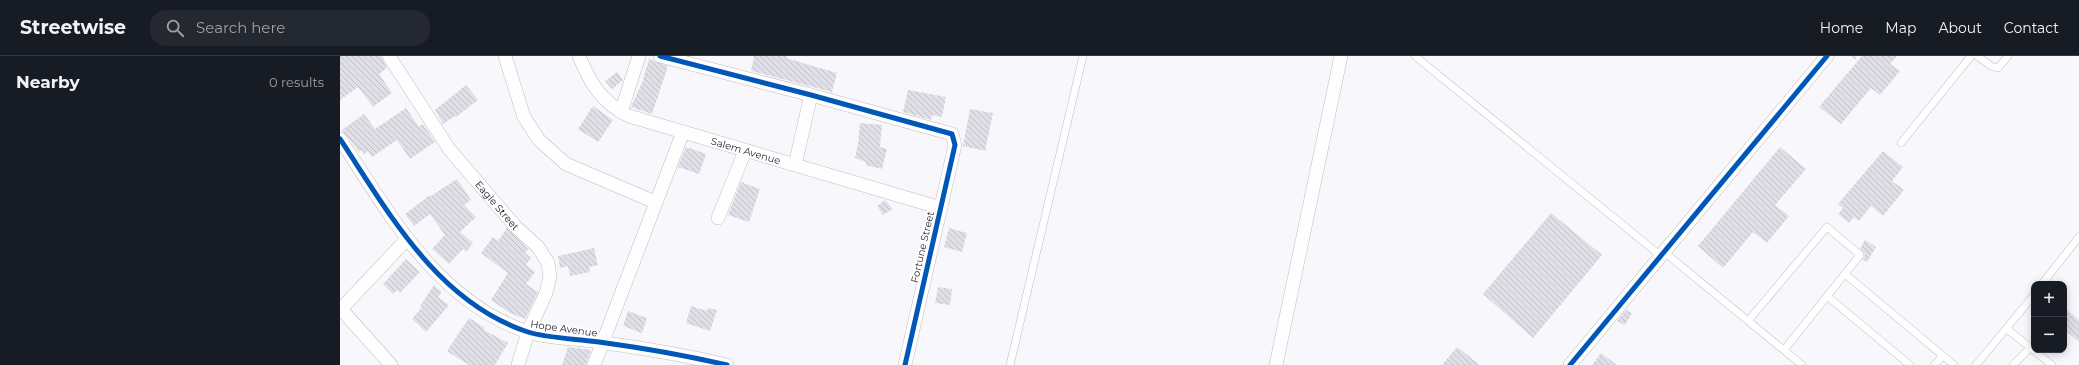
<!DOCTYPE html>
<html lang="en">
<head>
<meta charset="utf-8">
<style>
  body { margin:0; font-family:Montserrat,sans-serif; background:#242831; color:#f1f3f6 }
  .controls { position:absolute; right:12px; bottom:12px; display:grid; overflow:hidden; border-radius:8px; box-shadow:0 2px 10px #0003 }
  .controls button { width:36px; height:36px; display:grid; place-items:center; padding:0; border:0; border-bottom:1px solid #363941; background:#171b24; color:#f1f3f6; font:20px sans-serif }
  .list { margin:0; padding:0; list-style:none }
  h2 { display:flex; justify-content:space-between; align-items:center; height:52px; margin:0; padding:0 16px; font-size:17px }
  h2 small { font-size:13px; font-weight:400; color:#9ea1a6 }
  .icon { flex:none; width:22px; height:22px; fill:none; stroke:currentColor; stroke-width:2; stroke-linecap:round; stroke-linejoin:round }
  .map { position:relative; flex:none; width:1739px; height:309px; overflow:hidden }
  header { display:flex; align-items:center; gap:24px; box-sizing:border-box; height:56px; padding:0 20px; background:#171b24; border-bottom:1px solid #363941 }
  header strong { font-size:19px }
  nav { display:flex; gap:22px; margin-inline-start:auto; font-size:14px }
  .search { width:280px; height:36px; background:#242831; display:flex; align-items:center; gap:10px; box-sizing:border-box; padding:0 14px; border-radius:16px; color:#9ea1a6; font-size:15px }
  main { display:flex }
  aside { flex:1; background:#171b24 }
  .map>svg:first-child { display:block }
  .building { fill:url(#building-back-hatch) }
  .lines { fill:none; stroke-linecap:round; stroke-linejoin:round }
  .service-casing { stroke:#bdbcc1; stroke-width:8 }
  .minor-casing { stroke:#bdbcc1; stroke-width:14 }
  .path { stroke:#d9d9d9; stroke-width:2; stroke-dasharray:4 2; stroke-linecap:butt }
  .service { stroke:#fefeff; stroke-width:7 }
  .minor { stroke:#fefeff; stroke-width:13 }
  .cycleway-casing { stroke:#fff; stroke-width:8 }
  .cycleway { stroke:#0057b8; stroke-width:5 }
  .labels { text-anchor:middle; stroke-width:3.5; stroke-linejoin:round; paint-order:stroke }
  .street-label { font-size:10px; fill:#26252b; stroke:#fff }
</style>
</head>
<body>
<header>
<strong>Streetwise</strong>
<div class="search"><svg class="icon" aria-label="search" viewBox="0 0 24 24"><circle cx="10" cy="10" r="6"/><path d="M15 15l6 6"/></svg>Search here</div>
<nav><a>Home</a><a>Map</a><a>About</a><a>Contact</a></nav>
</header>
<main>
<aside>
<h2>Nearby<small>0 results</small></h2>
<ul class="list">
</ul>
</aside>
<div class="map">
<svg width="1739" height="309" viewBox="0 0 1739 309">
  <defs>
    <pattern id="building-back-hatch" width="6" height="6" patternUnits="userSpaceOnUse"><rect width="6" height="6" fill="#e0dfe7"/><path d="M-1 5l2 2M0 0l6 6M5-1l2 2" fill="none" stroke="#c0bfc6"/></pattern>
  </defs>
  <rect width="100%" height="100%" fill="#f8f8fc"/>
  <path class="building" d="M 0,0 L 41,0 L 47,12 L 39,18 L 52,37 L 33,51 L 18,31 L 0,44 Z
    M 414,0 L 447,0 L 446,2 L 497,17 L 492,36 L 411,15 Z
    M 1522,0 L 1557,0 L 1550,8 L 1560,15 L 1540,39 L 1531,32 L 1501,68 L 1479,51 Z
    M 309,3 L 328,10 L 312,58 L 291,51 L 302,27 Z
    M 277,16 L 283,24 L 272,33 L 265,25 Z
    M 126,29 L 138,44 L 116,61 L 115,60 L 103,68 L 95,54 Z
    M 568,34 L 606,41 L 602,61 L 592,59 L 591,64 L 563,56 Z
    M 253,50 L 273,64 L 258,86 L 238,73 Z
    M 66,52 L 79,71 L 83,68 L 95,86 L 70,103 L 57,84 L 32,101 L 28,95 L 24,98 L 22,94 L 19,96 L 2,74 L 24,58 L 35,73 Z
    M 630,53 L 653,57 L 645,95 L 623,90 Z
    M 520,67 L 542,69 L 540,91 L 547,93 L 542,113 L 526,109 L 526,106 L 515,102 L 518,88 Z
    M 346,91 L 366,98 L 359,118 L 338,111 Z
    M 1440,91 L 1466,113 L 1435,149 L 1449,160 L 1427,187 L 1413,176 L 1383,212 L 1358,190 Z
    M 1543,95 L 1563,111 L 1552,125 L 1564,134 L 1543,160 L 1531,150 L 1519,165 L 1514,161 L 1509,167 L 1498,158 L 1503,152 L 1498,148 Z
    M 117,123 L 131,144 L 124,149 L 136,161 L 120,176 L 133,187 L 126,196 L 123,193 L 109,208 L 92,193 L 105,179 L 90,158 L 74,170 L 65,158 L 90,139 L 91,140 Z
    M 401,126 L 420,133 L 409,166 L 388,159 Z
    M 545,144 L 553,153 L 543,159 L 537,150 Z
    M 1211,157 L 1262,199 L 1193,282 L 1143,238 Z
    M 167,172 L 188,193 L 185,197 L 191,202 L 186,209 L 195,216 L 186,228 L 198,236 L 185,263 L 170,257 L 151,244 L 168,217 L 141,197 L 153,181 L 158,185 Z
    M 609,172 L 627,177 L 622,196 L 604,191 Z
    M 1525,184 L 1536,191 L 1527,206 L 1523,204 L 1525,198 L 1520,193 Z
    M 254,192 L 258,209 L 249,211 L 250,216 L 230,220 L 228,210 L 220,212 L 218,200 Z
    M 66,203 L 80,216 L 60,237 L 57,234 L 53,238 L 43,228 Z
    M 94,229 L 102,236 L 98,241 L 109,249 L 86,276 L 72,263 L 82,251 L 80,250 Z
    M 598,231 L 612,233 L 610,249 L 595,247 Z
    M 351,250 L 367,255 L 368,252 L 377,254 L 370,275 L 346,267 Z
    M 1724,251 L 1739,264 L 1739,286 L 1724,273 Z
    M 1286,254 L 1292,257 L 1285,269 L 1277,265 Z
    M 288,255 L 307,262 L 302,277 L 283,270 Z
    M 129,262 L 145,272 L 144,274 L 168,287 L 155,309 L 129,309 L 107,295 Z
    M 228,291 L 251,294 L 246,309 L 222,309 Z
    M 1117,291 L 1140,309 L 1102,309 Z
    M 1261,297 L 1277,309 L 1252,309 Z"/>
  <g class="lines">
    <defs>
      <path id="service" d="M 1075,0 L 1321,200
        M 1637,0 L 1651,10 L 1658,12 L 1668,0
        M 1561,87 L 1631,0
        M 1324,196 L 1462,309
        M 1505,218 L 1614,309
        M 1702,228 L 1739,181
        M 1487,240 L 1570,309
        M 1408,265 L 1487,171 L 1520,199 L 1444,294
        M 1667,273 L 1712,309
        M 670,309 L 743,0
        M 1594,309 L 1603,300
        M 1636,309 L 1694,239
        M 1673,309 L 1690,292"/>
      <g id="minor">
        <path id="s1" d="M 49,0 L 109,93 L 176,171 L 198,191 L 208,207 L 210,221 L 206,237 L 188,276 L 178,309"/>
        <path d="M 165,0 L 184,61 L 199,84 L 226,108 L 315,146"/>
        <path id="s2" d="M 239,0 C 250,27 262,47 289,60 L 601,152"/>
        <path d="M 320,0 L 471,39 L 612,78 L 615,89 L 565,309"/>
        <path d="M 281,56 L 299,0"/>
        <path d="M 0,83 C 49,157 97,246 188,276 C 206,282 239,283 259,286 C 303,292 344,299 387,309"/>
        <path d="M 455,109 L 471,39"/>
        <path d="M 378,162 L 405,95"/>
        <path d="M 0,252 L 51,309"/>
        <path d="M 0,254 L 66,184"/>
        <path d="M 254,309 L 343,76"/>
        <path d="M 936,309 L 1001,0"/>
        <path d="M 1230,309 L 1487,0"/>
      </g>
    </defs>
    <use href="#service" class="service-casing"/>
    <use href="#minor" class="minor-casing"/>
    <path class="path" d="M 1513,0 L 1516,3"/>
    <use href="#service" class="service"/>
    <use href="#minor" class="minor"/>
    <defs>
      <path id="cycleway" d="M 320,0 L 471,39 L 612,78 L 615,89 L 565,309
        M 0,83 C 49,157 97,246 188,276 C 206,282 239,283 259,286 C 303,292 344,299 387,309
        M 1230,309 L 1487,0"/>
    </defs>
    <use href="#cycleway" class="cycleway-casing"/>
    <use href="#cycleway" class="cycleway"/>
  </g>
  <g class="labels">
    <g class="street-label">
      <text dy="4" stroke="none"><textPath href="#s2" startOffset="202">Salem Avenue</textPath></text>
      <text dy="4" stroke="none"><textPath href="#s1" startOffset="185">Eagle Street</textPath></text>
      <text transform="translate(582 191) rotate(-77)" y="4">Fortune Street</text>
      <text transform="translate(224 272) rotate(8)" y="4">Hope Avenue</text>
    </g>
  </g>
</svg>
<div class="controls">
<button>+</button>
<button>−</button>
</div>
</div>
</main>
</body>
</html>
